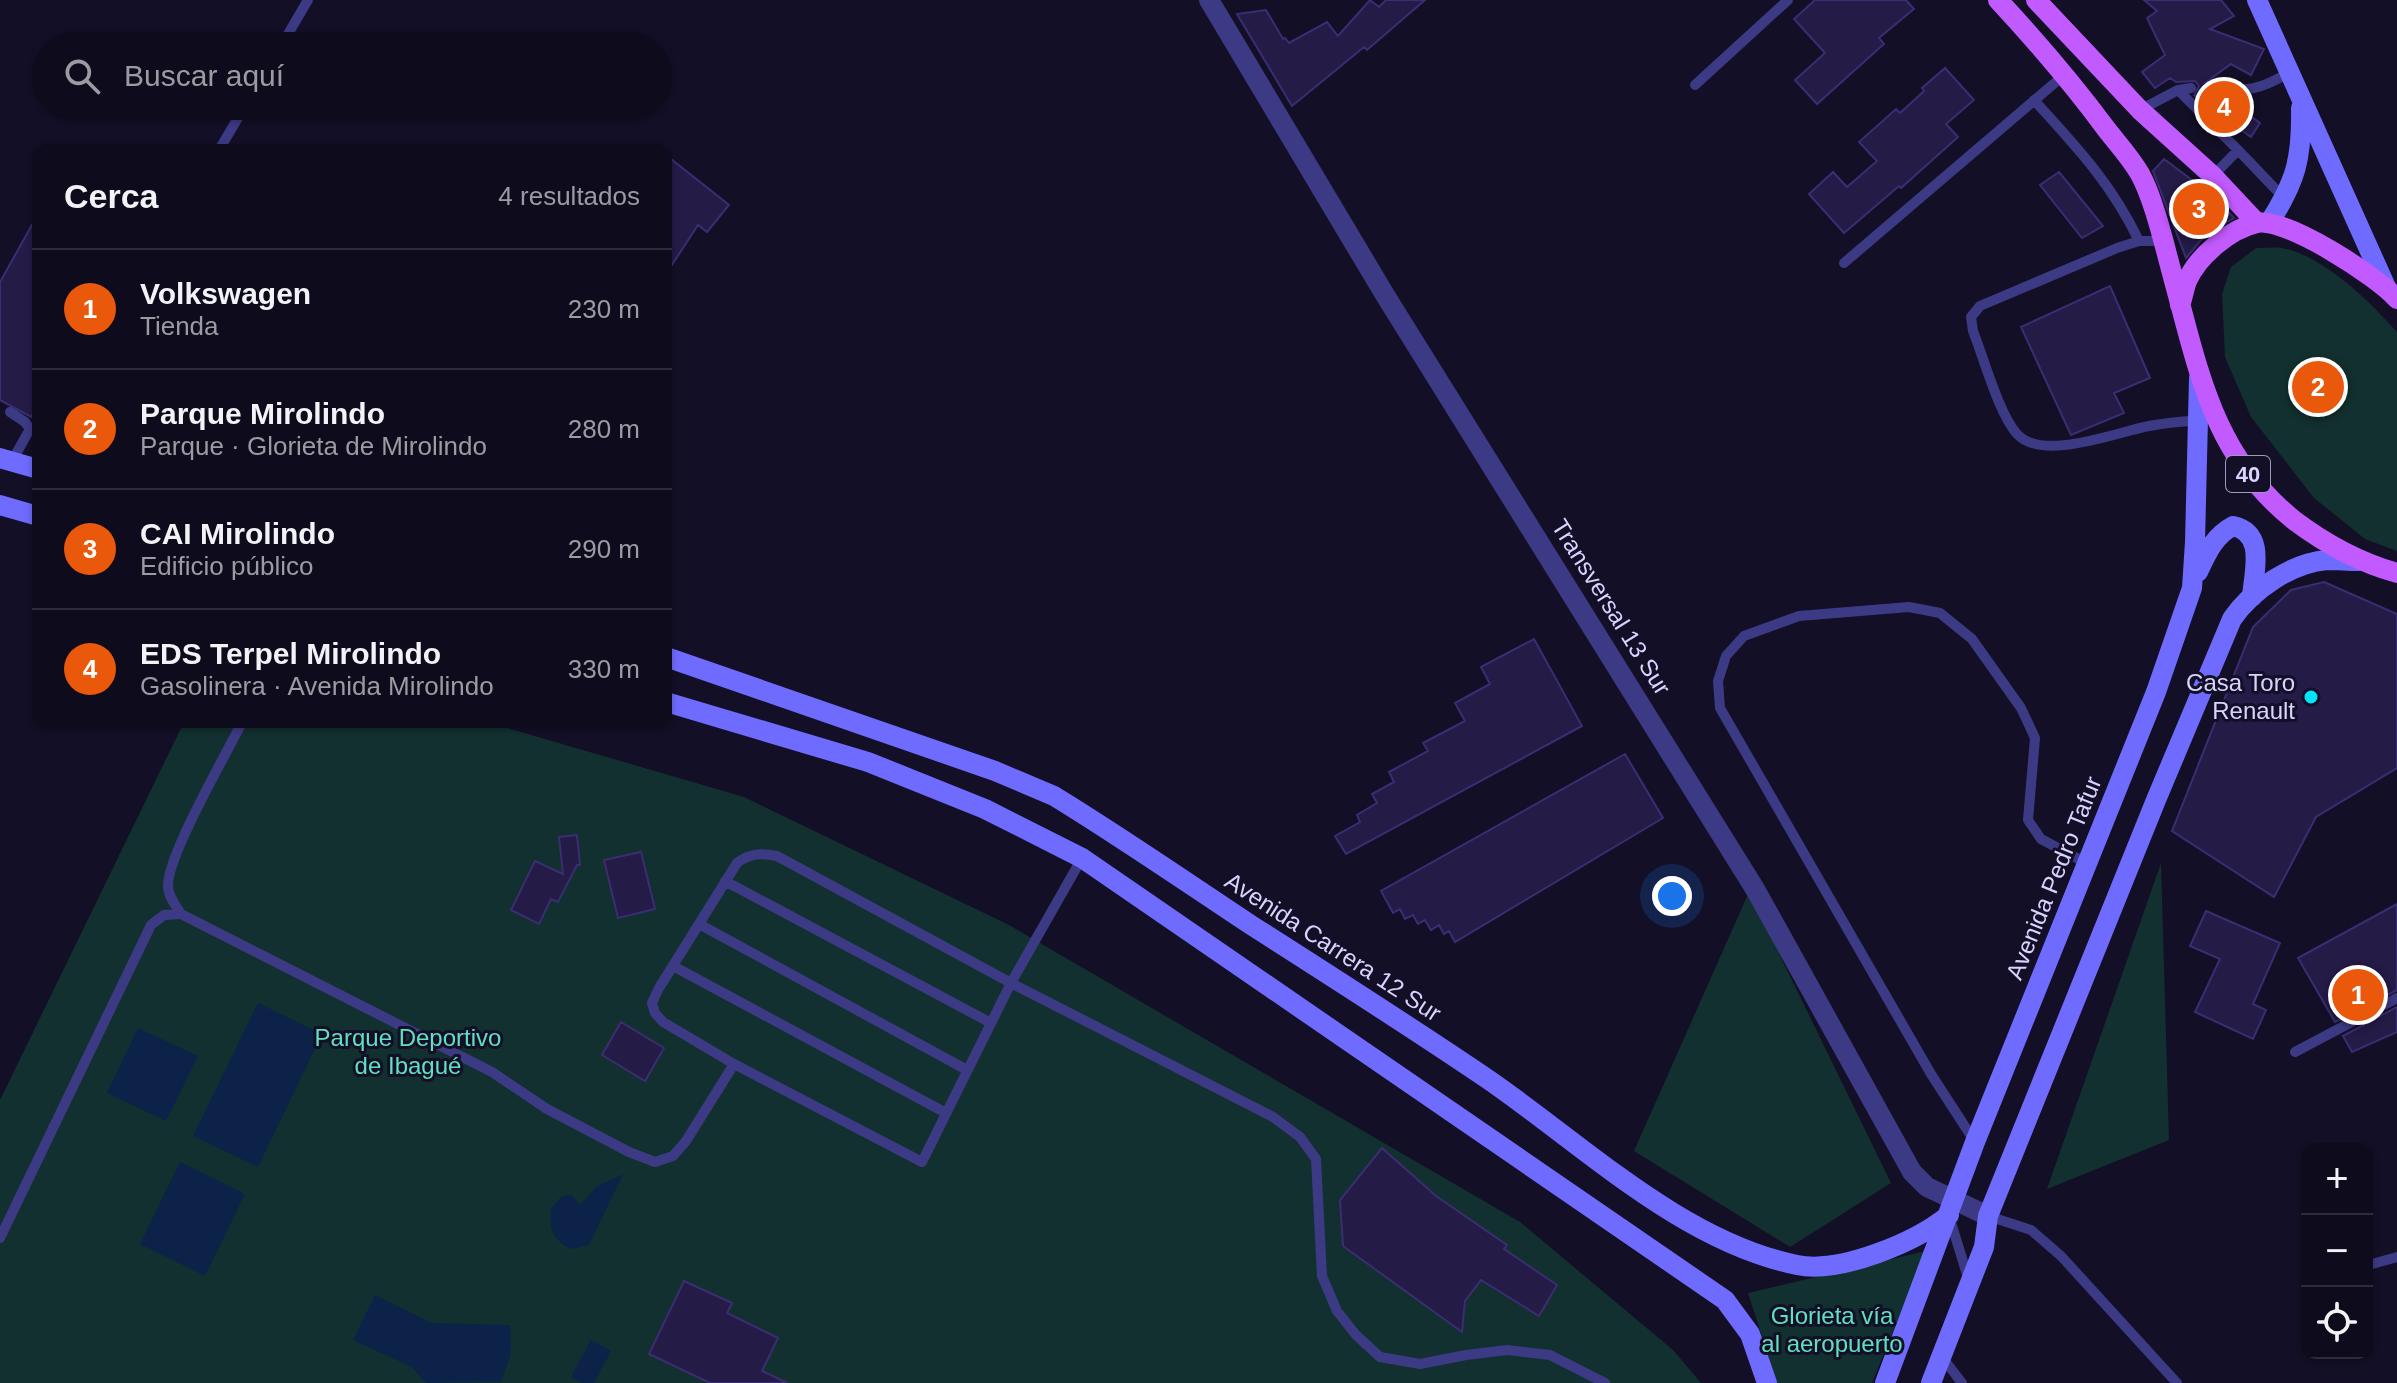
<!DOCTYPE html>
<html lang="es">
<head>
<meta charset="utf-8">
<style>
  body { margin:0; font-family:Arial,sans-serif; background:#1c1929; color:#f1f3f6 }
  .controls { position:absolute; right:24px; bottom:24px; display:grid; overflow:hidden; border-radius:16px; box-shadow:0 2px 6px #0004 }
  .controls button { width:72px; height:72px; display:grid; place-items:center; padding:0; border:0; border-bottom:2px solid #2e2b3b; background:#0e0b1c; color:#f1f3f6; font:40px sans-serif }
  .you { position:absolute; left:1672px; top:896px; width:28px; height:28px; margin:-20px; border:6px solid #fff; border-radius:50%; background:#1a73e8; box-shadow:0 0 0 12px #1a73e833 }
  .badge { display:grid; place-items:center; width:52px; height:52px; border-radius:50%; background:#ea580c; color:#fff; font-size:26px; font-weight:700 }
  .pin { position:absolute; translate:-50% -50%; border:4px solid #fff; box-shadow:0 2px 8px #0006 }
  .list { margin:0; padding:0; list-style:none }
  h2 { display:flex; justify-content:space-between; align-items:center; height:104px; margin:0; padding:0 32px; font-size:34px }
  h2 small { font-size:26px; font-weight:400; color:#9b9ba3 }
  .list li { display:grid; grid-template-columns:52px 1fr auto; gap:24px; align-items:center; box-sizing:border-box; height:120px; padding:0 32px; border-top:2px solid #2e2b3b }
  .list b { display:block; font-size:30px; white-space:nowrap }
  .list p { margin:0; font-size:26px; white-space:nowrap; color:#9b9ba3 }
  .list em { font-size:26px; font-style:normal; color:#9b9ba3 }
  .icon { flex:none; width:44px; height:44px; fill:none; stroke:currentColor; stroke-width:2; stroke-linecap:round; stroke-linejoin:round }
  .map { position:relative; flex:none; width:2397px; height:1383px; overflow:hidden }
  .search { position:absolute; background:#0e0b1c; box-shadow:0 2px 6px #0004; left:32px; top:32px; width:640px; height:88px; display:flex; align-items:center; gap:20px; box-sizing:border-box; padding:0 28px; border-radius:44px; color:#9b9ba3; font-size:30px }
  .panel { position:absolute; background:#0e0b1c; box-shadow:0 2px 6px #0004; left:32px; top:144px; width:640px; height:584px; border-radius:16px }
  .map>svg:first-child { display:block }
  .green { fill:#12302f }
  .water { fill:#0c2248 }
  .building { fill:#241b47; stroke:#3b2d73; stroke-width:2 }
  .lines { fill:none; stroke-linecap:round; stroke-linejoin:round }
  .lane { stroke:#3d3a85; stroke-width:10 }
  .street { stroke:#3d3a85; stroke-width:20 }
  .secondary { stroke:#6f6bff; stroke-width:20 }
  .primary { stroke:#c25bff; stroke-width:20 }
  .poi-dot { fill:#00e5ff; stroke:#130f26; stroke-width:3 }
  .labels { text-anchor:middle; stroke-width:6; stroke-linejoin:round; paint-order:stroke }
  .shield { fill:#130f26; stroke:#9e99be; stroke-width:2 }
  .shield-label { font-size:22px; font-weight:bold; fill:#d9d4ff }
  .street-label { font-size:24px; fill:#d9d4ff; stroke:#130f26 }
  .poi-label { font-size:24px; fill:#d9d4ff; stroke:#130f26; text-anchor:end }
  .park-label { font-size:24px; fill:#5fe0c0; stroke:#130f26 }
</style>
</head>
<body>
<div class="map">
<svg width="2397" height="1383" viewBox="0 0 2397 1383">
  <rect width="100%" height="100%" fill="#130f26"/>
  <path class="green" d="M 2256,248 C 2265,248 2274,247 2282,248 C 2324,256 2369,301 2397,332 L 2397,551 L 2365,539 L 2314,498 L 2251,417 L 2225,357 L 2222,294 L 2231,267 Z
    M 184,722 L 487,722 L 744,797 L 1009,925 L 1520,1222 L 1673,1350 L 1701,1383 L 0,1383 L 0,1100 Z
    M 2161,863 L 2169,1140 L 2047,1189 Z
    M 1749,892 L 1891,1183 L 1790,1247 L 1634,1151 Z
    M 1926,1251 L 1872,1383 L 1777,1383 L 1748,1293 Z"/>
  <path class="water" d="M 258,1003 L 322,1034 L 258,1167 L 193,1136 Z
    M 138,1028 L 198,1056 L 166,1121 L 107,1093 Z
    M 180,1162 L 245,1194 L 205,1276 L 140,1244 Z
    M 623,1174 L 589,1245 L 571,1249 C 552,1239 549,1229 551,1208 L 562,1196 L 572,1195 L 580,1205 L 596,1187 Z
    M 375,1295 L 432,1323 L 510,1325 L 511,1353 L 501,1382 L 426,1383 L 412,1367 L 353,1340 Z
    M 591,1340 L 611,1351 L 594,1383 L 582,1383 L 571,1377 Z"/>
  <path class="building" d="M 1370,0 L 1379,7 L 1386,0 L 1425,0 L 1367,50 L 1364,47 L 1292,106 L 1237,14 L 1266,10 L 1283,39 L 1285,38 L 1289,43 L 1327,22 L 1338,36 Z
    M 1815,0 L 1906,0 L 1914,9 L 1879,38 L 1884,44 L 1817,104 L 1795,80 L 1825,53 L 1794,19 Z
    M 2144,0 L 2221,0 L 2234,16 L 2210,29 L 2264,49 L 2251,75 L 2231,64 L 2205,83 L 2208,85 L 2206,91 L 2209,96 L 2226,98 L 2260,123 L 2251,137 L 2197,98 L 2194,95 L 2199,86 L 2195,81 L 2176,82 L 2170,78 L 2155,88 L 2142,72 L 2165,55 L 2147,18 L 2157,11 Z
    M 1945,68 L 1974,100 L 1946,124 L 1958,137 L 1901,188 L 1899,186 L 1844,233 L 1809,194 L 1833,172 L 1847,187 L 1877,161 L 1859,142 L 1896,109 L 1900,113 L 1924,91 L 1922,88 Z
    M 666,155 L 729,205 L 707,232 L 698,225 L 666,274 Z
    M 2164,159 L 2216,198 L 2234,218 L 2206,234 L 2186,258 L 2153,171 Z
    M 2059,172 L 2103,226 L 2082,238 L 2040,185 Z
    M 38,214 L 38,404 L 31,417 L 0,400 L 0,282 Z
    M 2110,286 L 2150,378 L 2114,393 L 2124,413 L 2071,435 L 2021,327 Z
    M 2324,582 L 2397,614 L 2397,768 L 2316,817 L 2274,897 L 2172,831 L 2253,627 L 2291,590 Z
    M 1534,639 L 1582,726 L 1346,854 L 1335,836 L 1360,822 L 1357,815 L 1377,803 L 1372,794 L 1394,782 L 1389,772 L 1428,751 L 1423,743 L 1465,721 L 1455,703 L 1490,684 L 1481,667 Z
    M 1625,754 L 1663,818 L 1455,942 L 1449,931 L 1444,934 L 1439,925 L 1431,930 L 1425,920 L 1418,924 L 1413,915 L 1405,919 L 1400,909 L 1393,913 L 1381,891 Z
    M 577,835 L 580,865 L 577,865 L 558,902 L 551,899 L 539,924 L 511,910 L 535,861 L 563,874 L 559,837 Z
    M 641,852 L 655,909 L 618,918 L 604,860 Z
    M 2397,904 L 2397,990 L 2335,1022 L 2298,958 Z
    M 2206,911 L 2280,943 L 2253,1004 L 2266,1010 L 2253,1039 L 2195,1012 L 2220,959 L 2190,946 Z
    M 2397,1007 L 2397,1032 L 2352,1052 L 2343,1036 Z
    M 621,1022 L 664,1048 L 645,1081 L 602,1055 Z
    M 1382,1148 L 1436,1196 L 1507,1245 L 1504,1249 L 1557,1285 L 1539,1316 L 1481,1280 L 1465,1301 L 1462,1332 L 1343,1246 L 1340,1200 Z
    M 684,1281 L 732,1303 L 727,1313 L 778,1338 L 762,1371 L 787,1383 L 710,1383 L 649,1354 Z"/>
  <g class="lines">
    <path class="lane" d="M 281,46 L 308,0
      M 1695,85 L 1788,0
      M 2178,90 L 2238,150 L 2213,176
      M 2214,90 C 2248,91 2260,90 2290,72
      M 2034,100 C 2076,146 2112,184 2139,241
      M 2140,110 L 2178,90 L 2191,88
      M 219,150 L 245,106
      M 2238,150 L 2284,198
      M 2163,241 L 2139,241 L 2117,248 L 1980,306 L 1971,317 L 1973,331 C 1984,359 1999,414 2017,434 C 2042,462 2117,432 2149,426 C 2165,423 2182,422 2198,420
      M 1844,263 L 2064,75
      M 10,412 L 25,422 L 30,429 L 12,461
      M 1082,858 L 1011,983 L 922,1162 L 734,1064 L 663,1022 L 655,1013 L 652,1003 L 659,988 L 737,863 C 750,853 761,853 777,856 L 1011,983 L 1273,1117 L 1300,1137 L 1316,1159 L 1322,1276 L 1337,1311 L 1356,1335 L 1380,1357 L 1420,1364 L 1466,1355 L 1507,1350 L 1550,1355 L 1605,1383
      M 725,881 L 991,1023
      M 181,914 C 176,906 168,896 168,886 C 167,856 226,755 242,722
      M 699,924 L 967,1070
      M 673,966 L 946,1113
      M 2295,1052 L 2397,998
      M 1975,1142 L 1931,1074 L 1720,708 L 1718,681 L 1726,656 L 1744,636 L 1799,616 L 1909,607 L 1940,613 L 1972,639 L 2021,708 L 2035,738 L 2028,820 L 2041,839 L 2088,864
      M 1949,1216 L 1969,1281
      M 1988,1216 L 2031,1230 L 2061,1256 L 2177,1383
      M 0,1238 L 151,925 L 164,915 L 181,914 L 492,1072 L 547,1109 L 629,1152 L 655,1162 L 673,1156 L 686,1141 L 734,1064
      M 2372,1264 L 2397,1257
      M 1942,1357 L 1962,1383"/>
    <path class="street" d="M 1209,0 L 1385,295 L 1755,889 L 1912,1172 L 1927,1187 L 1988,1216"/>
    <path class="secondary" d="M 2257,0 L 2386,287
      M 2269,223 C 2296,181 2302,159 2301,108
      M 0,458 L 38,469
      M 0,505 L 38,516
      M 2198,572 C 2207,553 2214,536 2233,526 C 2266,533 2254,571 2252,597
      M 666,657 L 995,771 L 1054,796 C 1121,837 1186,882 1251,925 C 1331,976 1411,1027 1489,1080 C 1583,1145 1683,1242 1797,1265 C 1840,1274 1916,1242 1949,1215
      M 666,702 L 868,762 L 985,809 L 1082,858 L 1725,1300 L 1750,1334 L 1767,1383
      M 1885,1383 L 1975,1142 L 2156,692 L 2192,588 L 2195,542 L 2199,378
      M 1931,1383 L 1984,1247 L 1988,1216 L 2156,800 L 2232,619 C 2252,590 2291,563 2327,560 C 2338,560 2348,561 2359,561"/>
    <path class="primary" d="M 1998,0 C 2037,42 2073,84 2107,130 C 2118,144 2131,158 2140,174 C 2154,199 2165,248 2173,277 C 2199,372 2213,456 2295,521 C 2327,545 2358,562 2397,573
      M 2036,0 L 2140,110 L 2213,176 L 2257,223
      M 2180,305 C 2183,298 2184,289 2187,281 C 2198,256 2230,229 2257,223 C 2286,217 2378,277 2397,299"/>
  </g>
  <circle class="poi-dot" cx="2311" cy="697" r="8"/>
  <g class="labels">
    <rect class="shield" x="2226" y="456" width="44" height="36" rx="6"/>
    <g class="shield-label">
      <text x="2248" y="482">40</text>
    </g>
    <g class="street-label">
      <text transform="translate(1611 607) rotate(58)" y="8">Transversal 13 Sur</text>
      <text transform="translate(2054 878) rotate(-68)" y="8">Avenida Pedro Tafur</text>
      <text transform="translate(1333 947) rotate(33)" y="8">Avenida Carrera 12 Sur</text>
    </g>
    <g class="poi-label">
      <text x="2295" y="691">Casa Toro<tspan x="2295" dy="28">Renault</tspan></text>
    </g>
    <g class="park-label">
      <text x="408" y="1046">Parque Deportivo<tspan x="408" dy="28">de Ibagué</tspan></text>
      <text x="1832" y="1324">Glorieta vía<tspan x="1832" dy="28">al aeropuerto</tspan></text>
    </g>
  </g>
</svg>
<div class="controls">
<button>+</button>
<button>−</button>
<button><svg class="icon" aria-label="locate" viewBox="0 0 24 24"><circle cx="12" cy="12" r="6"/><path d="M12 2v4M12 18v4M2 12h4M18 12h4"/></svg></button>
</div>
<div class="you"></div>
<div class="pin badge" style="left:2358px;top:995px">1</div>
<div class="pin badge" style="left:2318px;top:387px">2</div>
<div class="pin badge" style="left:2199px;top:209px">3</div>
<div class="pin badge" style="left:2224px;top:107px">4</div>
<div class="search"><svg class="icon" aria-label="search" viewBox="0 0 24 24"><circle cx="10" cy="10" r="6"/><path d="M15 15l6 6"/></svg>Buscar aquí</div>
<section class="panel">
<h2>Cerca<small>4 resultados</small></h2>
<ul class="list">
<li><span class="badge">1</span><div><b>Volkswagen</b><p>Tienda</p></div><em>230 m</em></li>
<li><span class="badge">2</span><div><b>Parque Mirolindo</b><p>Parque · Glorieta de Mirolindo</p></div><em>280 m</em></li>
<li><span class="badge">3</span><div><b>CAI Mirolindo</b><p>Edificio público</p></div><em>290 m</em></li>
<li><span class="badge">4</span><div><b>EDS Terpel Mirolindo</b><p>Gasolinera · Avenida Mirolindo</p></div><em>330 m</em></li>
</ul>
</section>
</div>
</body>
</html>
